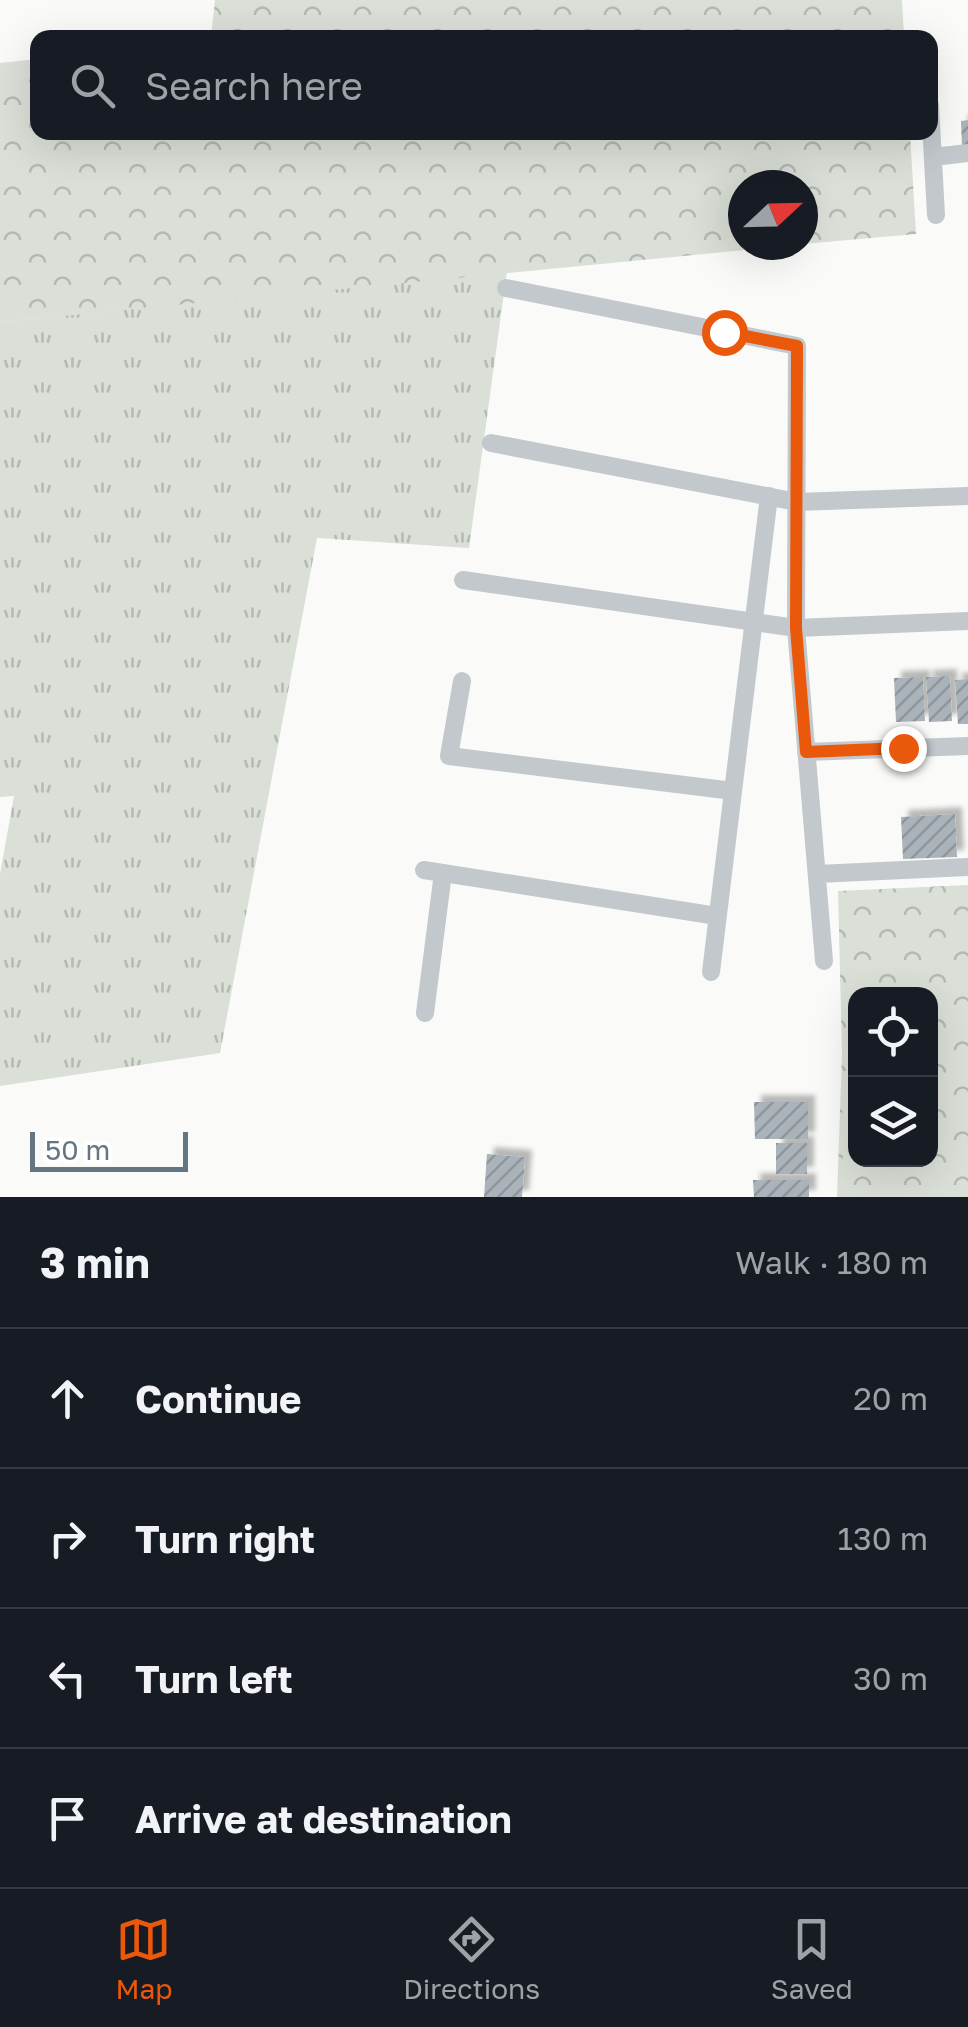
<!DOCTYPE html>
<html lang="en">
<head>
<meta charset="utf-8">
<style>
  body { margin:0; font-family:"Golos Text",sans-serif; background:#20242c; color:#f1f3f6 }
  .controls { position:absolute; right:30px; bottom:30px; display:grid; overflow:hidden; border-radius:20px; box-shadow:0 10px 40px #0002 }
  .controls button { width:90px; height:90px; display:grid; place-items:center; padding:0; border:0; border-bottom:2px solid #363941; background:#171b24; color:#f1f3f6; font:50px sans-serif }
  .compass { position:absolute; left:728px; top:170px; width:90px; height:90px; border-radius:50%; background:#171b24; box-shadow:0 10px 40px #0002; rotate:68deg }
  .scale { position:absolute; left:30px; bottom:25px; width:158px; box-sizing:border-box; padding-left:10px; border:5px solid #657683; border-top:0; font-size:28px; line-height:35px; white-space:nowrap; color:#657683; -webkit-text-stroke:8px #fff; paint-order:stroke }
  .stop { position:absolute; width:30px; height:30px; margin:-22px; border:8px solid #ea580c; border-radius:50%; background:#fff }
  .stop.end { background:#ea580c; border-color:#fff; box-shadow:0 2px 10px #0008 }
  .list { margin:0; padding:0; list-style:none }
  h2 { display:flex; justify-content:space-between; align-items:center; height:130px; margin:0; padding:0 40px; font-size:42px }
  h2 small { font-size:32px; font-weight:400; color:#9ea1a6 }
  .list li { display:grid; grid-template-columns:65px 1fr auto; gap:30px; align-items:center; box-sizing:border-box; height:140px; padding:0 40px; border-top:2px solid #363941 }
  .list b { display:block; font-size:38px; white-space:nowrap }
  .list em { font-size:32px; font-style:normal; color:#9ea1a6 }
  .icon { flex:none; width:55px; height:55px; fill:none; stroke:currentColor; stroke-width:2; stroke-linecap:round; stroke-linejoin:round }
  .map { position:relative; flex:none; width:968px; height:1197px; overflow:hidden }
  .search { position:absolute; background:#171b24; box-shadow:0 10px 40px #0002; left:30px; right:30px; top:30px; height:110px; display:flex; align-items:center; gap:25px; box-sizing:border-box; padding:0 35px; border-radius:20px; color:#9ea1a6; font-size:38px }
  .sheet { height:690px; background:#171b24 }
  nav { display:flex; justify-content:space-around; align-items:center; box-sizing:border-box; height:140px; border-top:2px solid #363941; background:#171b24; font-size:28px; color:#9ea1a6 }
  nav a { display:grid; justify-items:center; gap:5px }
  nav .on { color:#ea580c }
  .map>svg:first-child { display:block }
  .grass { fill:url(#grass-tufts) }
  .forest { fill:url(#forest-crowns); fill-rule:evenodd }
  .garden { fill:#dadfd7 }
  .building { fill:url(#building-hatch); filter:url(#shadow) }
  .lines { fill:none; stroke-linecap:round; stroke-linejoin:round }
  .minor { stroke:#c3c8cc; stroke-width:18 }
  .route { stroke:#ea580c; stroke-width:12 }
</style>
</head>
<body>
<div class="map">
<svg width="968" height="1197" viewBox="0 0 968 1197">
  <defs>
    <pattern id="grass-tufts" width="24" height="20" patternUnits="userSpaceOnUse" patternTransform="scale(2.5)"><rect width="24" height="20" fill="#dadfd7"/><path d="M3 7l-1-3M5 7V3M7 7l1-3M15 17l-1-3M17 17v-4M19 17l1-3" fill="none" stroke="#b4b9b4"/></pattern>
    <pattern id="forest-crowns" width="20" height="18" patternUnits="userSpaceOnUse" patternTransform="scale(2.5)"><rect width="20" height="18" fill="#dadfd7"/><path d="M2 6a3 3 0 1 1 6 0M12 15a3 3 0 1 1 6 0" fill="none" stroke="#b4b9b4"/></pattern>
    <pattern id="building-hatch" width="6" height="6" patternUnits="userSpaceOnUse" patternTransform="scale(2.5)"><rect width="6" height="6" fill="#aab3b9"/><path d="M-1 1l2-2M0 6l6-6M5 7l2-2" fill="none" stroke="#8e969c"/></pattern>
    <filter id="shadow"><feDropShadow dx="7" dy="-7" stdDeviation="2.5" flood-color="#0004"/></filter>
  </defs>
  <rect width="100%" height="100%" fill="#fafaf8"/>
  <path class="grass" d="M 507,271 L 469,548 L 317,538 L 220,1053 L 0,1086 L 0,874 L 14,796 L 0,797 L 0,322 Z"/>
  <path class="forest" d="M 215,0 L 902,0 L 904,37 L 211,37 Z
    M 37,59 L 38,132 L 910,133 L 916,234 L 803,244 L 803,185 L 743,185 L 743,245 L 797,245 L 0,322 L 0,63 Z
    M 968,885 L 968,1197 L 837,1197 L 842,1054 L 838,891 ZM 856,994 L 930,994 L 930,1160 L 856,1160 Z"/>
  <path class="garden" d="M 842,1071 L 855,1071 L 856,1160 L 902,1160 L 902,1173 L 843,1173 Z"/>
  <path class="building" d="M 968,120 L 968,148 L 962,148 L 961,121 Z
    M 950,676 L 952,721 L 929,722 L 926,677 Z
    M 923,677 L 925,721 L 896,722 L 894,678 Z
    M 968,679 L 968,724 L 958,724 L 955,680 Z
    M 955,814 L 957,857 L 903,859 L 901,817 Z
    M 754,1102 L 808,1102 L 808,1139 L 755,1139 Z
    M 776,1143 L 807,1143 L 807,1174 L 776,1174 Z
    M 487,1154 L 525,1157 L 522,1197 L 484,1197 Z
    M 753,1180 L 809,1180 L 809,1197 L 754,1197 Z"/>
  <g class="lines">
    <path class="minor" d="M 930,105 L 936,215
      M 933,157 L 968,153
      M 506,288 L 797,346 L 796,628 L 824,961
      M 491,443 L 797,502 L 968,496
      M 463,580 L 796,628 L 968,621
      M 462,681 L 449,756 L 733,791
      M 806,752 L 968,746
      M 424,870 L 717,916
      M 817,874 L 968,867
      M 711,972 L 769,496
      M 425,1013 L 443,873"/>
  </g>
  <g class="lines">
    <path class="route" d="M 724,332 L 797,346 L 796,628 L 806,752 L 903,748"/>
  </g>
</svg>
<div class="controls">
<button><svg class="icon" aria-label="locate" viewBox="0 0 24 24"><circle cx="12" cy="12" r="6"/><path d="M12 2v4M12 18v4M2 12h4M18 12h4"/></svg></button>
<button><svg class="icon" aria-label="layers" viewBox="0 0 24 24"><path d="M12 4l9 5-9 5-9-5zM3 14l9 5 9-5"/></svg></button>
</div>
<svg class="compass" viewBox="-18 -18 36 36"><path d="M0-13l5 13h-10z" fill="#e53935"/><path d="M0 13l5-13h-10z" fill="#9ea1a6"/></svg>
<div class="scale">50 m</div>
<div class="stop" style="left:724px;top:332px"></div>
<div class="stop end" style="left:903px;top:748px"></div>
<div class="search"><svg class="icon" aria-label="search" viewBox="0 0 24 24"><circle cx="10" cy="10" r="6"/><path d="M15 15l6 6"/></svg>Search here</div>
</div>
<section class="sheet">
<h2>3 min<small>Walk · 180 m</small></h2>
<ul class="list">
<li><svg class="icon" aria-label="ahead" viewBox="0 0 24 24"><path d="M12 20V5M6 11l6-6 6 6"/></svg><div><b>Continue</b></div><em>20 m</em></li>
<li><svg class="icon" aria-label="right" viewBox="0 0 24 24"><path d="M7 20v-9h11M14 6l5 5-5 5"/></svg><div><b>Turn right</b></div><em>130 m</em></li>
<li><svg class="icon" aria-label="left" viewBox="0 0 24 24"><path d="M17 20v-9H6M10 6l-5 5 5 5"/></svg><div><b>Turn left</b></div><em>30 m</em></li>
<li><svg class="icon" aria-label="arrive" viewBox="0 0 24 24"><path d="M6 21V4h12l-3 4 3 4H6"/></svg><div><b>Arrive at destination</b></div></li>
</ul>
</section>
<nav>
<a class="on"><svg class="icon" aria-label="map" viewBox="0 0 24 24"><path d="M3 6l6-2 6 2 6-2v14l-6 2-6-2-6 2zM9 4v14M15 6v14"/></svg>Map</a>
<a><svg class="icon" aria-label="directions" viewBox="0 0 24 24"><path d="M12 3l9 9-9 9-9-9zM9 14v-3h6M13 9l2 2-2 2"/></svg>Directions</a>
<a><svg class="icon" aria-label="saved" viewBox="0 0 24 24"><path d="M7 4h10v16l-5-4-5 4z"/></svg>Saved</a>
</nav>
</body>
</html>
